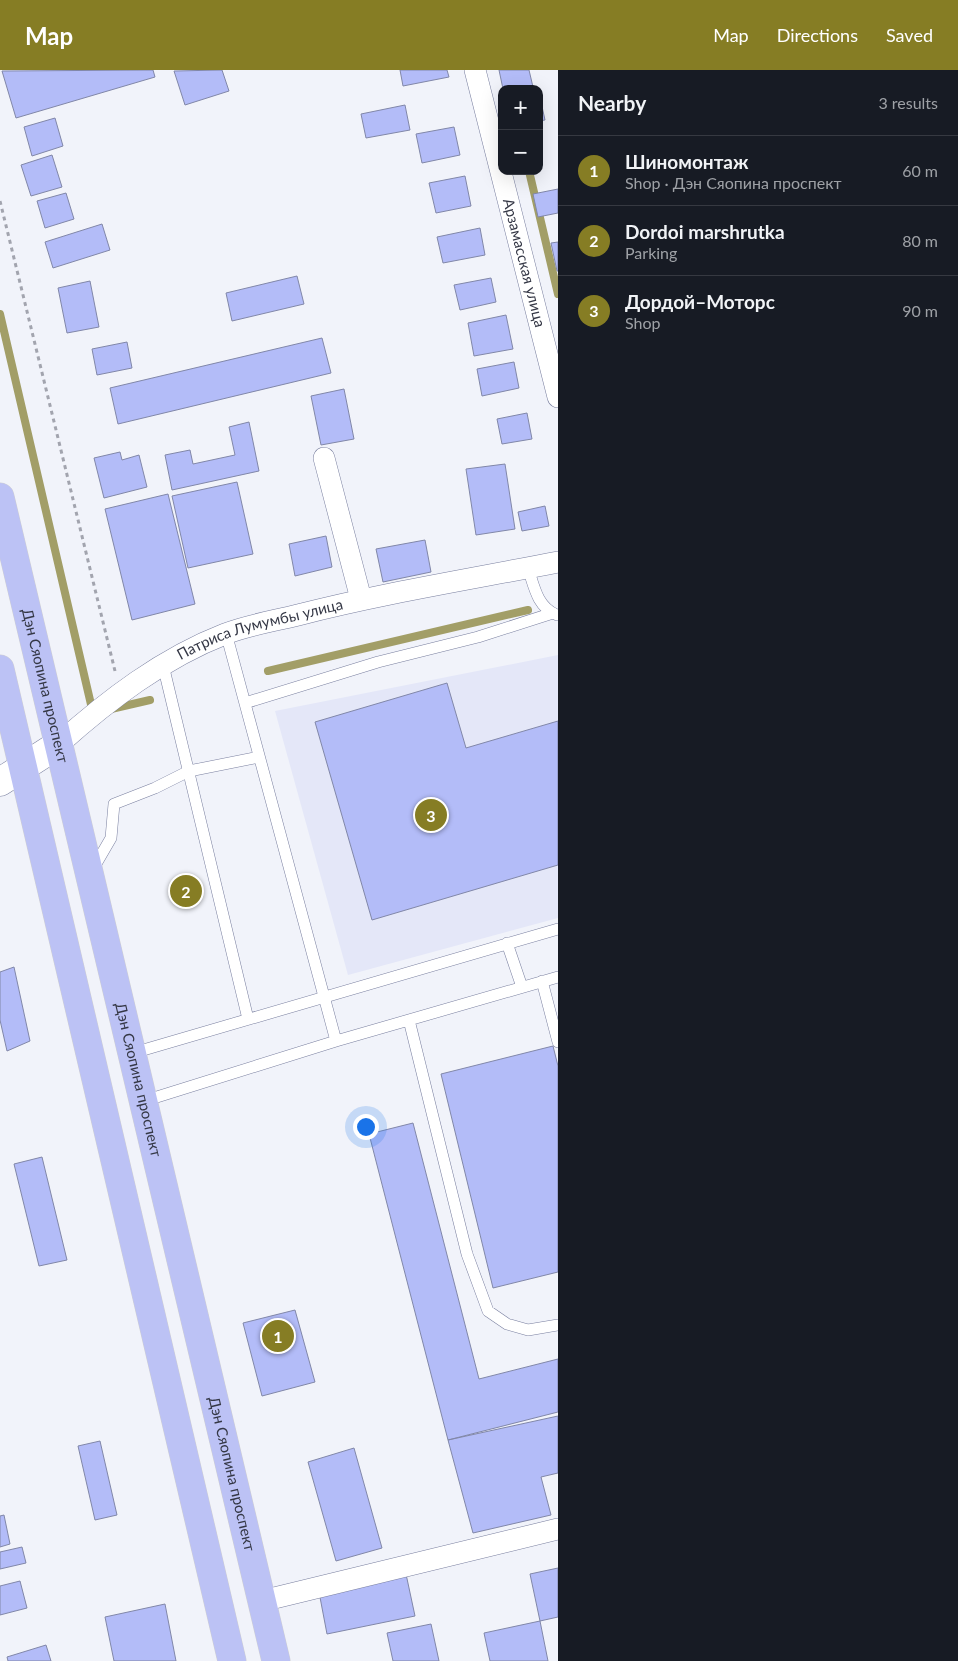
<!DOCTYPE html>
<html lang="en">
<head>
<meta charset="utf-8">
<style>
  body { margin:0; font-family:Lato,sans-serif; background:#20242c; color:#f1f3f6 }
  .controls { position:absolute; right:15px; top:15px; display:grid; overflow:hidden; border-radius:10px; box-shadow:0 5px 20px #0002 }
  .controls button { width:45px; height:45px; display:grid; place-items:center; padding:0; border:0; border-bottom:1px solid #363941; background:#171b24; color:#f1f3f6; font:25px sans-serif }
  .you { position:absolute; left:365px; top:1056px; width:18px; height:18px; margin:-12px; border:4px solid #fff; border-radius:50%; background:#1a73e8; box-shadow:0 0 0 8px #1a73e833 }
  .badge { display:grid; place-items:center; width:32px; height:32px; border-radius:50%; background:#867d24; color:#fff; font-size:16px; font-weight:700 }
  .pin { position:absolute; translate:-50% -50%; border:2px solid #fff; box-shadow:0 1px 5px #0006 }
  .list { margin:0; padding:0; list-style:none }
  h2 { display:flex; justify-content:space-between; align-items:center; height:65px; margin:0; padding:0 20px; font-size:21px }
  h2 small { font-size:16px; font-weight:400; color:#9ea1a6 }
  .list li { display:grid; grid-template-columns:32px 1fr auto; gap:15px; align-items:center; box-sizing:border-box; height:70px; padding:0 20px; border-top:1px solid #363941 }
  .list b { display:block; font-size:19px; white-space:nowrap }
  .list p { margin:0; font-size:16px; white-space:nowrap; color:#9ea1a6 }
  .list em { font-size:16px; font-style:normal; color:#9ea1a6 }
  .map { position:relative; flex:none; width:558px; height:1591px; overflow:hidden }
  header { display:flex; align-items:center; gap:30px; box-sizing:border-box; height:70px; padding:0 25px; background:#867d24; color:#fff }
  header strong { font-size:24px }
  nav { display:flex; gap:28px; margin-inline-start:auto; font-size:18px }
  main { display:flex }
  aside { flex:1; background:#171b24 }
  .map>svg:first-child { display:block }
  .built { fill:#e4e7f8 }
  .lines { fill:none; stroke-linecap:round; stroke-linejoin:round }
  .stream { stroke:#a29e67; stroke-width:8 }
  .building { fill:#b3bcf8; stroke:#8187a8 }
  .lane-casing { stroke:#797f9f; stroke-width:12 }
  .street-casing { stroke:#797f9f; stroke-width:22 }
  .secondary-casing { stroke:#797f9f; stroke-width:29 }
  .primary-casing { stroke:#cfcfd3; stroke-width:29 }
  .path { stroke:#a2a4ae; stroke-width:3; stroke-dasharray:4 4; stroke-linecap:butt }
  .lane { stroke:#fff; stroke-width:11 }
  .street { stroke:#fff; stroke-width:21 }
  .secondary { stroke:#fff; stroke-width:28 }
  .primary { stroke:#bcc2f5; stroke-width:28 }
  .labels { text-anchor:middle; stroke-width:4; stroke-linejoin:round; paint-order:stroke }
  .street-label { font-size:15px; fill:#353846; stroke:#fff }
</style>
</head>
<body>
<header>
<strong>Map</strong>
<nav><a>Map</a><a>Directions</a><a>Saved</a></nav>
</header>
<main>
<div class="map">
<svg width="558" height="1591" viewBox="0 0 558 1591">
  <rect width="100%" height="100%" fill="#f1f3fa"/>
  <path class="built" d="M 558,585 L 558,848 L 348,905 L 275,641 Z"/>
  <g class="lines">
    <path class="stream" d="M 529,101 L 558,224
      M 0,244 L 93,643
      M 268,601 L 528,540
      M 111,639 L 150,630"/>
  </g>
  <path class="building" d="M 153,0 L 155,7 L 16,48 L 2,1 Z
    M 222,0 L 229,21 L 185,35 L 174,1 Z
    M 400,0 L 447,0 L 449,7 L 403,16 Z
    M 499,0 L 529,0 L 533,17 L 503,19 Z
    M 539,23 L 545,50 L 539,51 Z
    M 405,35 L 410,60 L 366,68 L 361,44 Z
    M 55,48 L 63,76 L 32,86 L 24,57 Z
    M 454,57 L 460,85 L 422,93 L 416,64 Z
    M 52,85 L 62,117 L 31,126 L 21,95 Z
    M 465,106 L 471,136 L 436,143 L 429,113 Z
    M 558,119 L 558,143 L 538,147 L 533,124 Z
    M 66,123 L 74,149 L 45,158 L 37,131 Z
    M 102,154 L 110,180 L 53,198 L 45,172 Z
    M 480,158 L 485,185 L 443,193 L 437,167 Z
    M 558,172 L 558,201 L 557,201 L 551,173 Z
    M 297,206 L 304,234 L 232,251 L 226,223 Z
    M 491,208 L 496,232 L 460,240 L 454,215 Z
    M 90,211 L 99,257 L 67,263 L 58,218 Z
    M 506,245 L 513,279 L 474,286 L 468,253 Z
    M 322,268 L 331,303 L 118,354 L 110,318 Z
    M 127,272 L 132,298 L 97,305 L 92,279 Z
    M 514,292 L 519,318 L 482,326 L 477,299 Z
    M 344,319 L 354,369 L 321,375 L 311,326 Z
    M 527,343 L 532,369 L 502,374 L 497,349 Z
    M 249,352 L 259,401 L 172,420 L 165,385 L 190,380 L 193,394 L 235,385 L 229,357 Z
    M 120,382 L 122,390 L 139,385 L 147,417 L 104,428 L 94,388 Z
    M 505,394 L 515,459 L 476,465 L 466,399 Z
    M 237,412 L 253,484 L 188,498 L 172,426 Z
    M 168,424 L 195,534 L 132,550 L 105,439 Z
    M 545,436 L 549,456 L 522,461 L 518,442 Z
    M 326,466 L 332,497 L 295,506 L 289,474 Z
    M 425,470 L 431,502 L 383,512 L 376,479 Z
    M 447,613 L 466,678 L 558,651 L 558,795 L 372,850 L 315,652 Z
    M 14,897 L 30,971 L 7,981 L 0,950 L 0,902 Z
    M 553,976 L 558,996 L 558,1202 L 493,1218 L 441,1004 Z
    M 413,1053 L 479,1309 L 558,1289 L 558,1342 L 448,1370 L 369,1064 Z
    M 42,1087 L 67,1190 L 39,1196 L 14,1094 Z
    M 295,1240 L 315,1312 L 262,1326 L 243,1253 Z
    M 558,1346 L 558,1403 L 541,1407 L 551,1445 L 473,1463 L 448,1370 Z
    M 100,1371 L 117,1445 L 95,1450 L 78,1376 Z
    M 354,1378 L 382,1478 L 336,1491 L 308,1392 Z
    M 4,1445 L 10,1474 L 0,1477 L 0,1446 Z
    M 22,1477 L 26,1493 L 0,1499 L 0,1482 Z
    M 558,1498 L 558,1547 L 540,1551 L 530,1504 Z
    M 406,1504 L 415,1546 L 327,1564 L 319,1522 Z
    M 20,1511 L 27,1538 L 0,1545 L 0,1516 Z
    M 165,1534 L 176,1591 L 114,1591 L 105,1547 Z
    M 540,1551 L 548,1591 L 490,1591 L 484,1563 Z
    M 431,1554 L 439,1591 L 393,1591 L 387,1563 Z
    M 46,1575 L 51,1591 L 8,1591 L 7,1587 Z"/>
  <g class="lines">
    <defs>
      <path id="lane" d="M 528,498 C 534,516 537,537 557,545
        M 226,563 L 336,971
        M 163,595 L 248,949
        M 245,633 L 378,592 L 478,567 L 553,543
        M 93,799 L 111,768 L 114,734 L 155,718 L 189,701 L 259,687
        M 507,873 L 522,917
        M 542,911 L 558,972
        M 409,950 L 467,1184 L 488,1241 L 507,1254 L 528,1260 L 558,1255
        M 133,983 L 558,859
        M 144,1031 L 336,971 L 558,907"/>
      <g id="street">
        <path id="s1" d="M 475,0 L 558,327"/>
        <path d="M 324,388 L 361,529"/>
        <path id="s2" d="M 59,674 C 108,630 163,588 225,564 C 248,555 274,551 298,545 C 384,523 471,509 558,492"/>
        <path d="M 262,1531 L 558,1459"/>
      </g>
      <path id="secondary" d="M 0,712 L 59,674"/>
      <g id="primary">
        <path id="s3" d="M 0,427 L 276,1591"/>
        <path d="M 0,599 L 232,1591"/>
      </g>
    </defs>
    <use href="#lane" class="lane-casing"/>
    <use href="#street" class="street-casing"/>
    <use href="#secondary" class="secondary-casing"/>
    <use href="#primary" class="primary-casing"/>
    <path class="path" d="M 0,131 L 115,601"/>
    <use href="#lane" class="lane"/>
    <use href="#street" class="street"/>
    <use href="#secondary" class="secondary"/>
    <use href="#primary" class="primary"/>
  </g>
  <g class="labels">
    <g class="street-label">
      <text dy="5" stroke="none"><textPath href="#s1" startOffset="199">Арзамасская улица</textPath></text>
      <text dy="5" stroke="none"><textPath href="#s2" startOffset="235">Патриса Лумумбы улица</textPath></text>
      <text dy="5" stroke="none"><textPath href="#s3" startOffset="194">Дэн Сяопина проспект</textPath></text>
      <text dy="5" stroke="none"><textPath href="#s3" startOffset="599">Дэн Сяопина проспект</textPath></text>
      <text dy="5" stroke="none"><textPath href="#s3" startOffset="1004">Дэн Сяопина проспект</textPath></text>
    </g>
  </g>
</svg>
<div class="controls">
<button>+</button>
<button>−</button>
</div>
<div class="you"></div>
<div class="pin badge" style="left:278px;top:1266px">1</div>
<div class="pin badge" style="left:186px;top:821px">2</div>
<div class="pin badge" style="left:431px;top:745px">3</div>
</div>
<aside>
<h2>Nearby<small>3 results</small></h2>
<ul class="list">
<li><span class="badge">1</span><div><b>Шиномонтаж</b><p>Shop · Дэн Сяопина проспект</p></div><em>60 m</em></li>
<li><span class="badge">2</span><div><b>Dordoi marshrutka</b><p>Parking</p></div><em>80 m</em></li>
<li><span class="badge">3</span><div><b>Дордой–Моторс</b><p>Shop</p></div><em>90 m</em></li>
</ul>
</aside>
</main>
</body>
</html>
